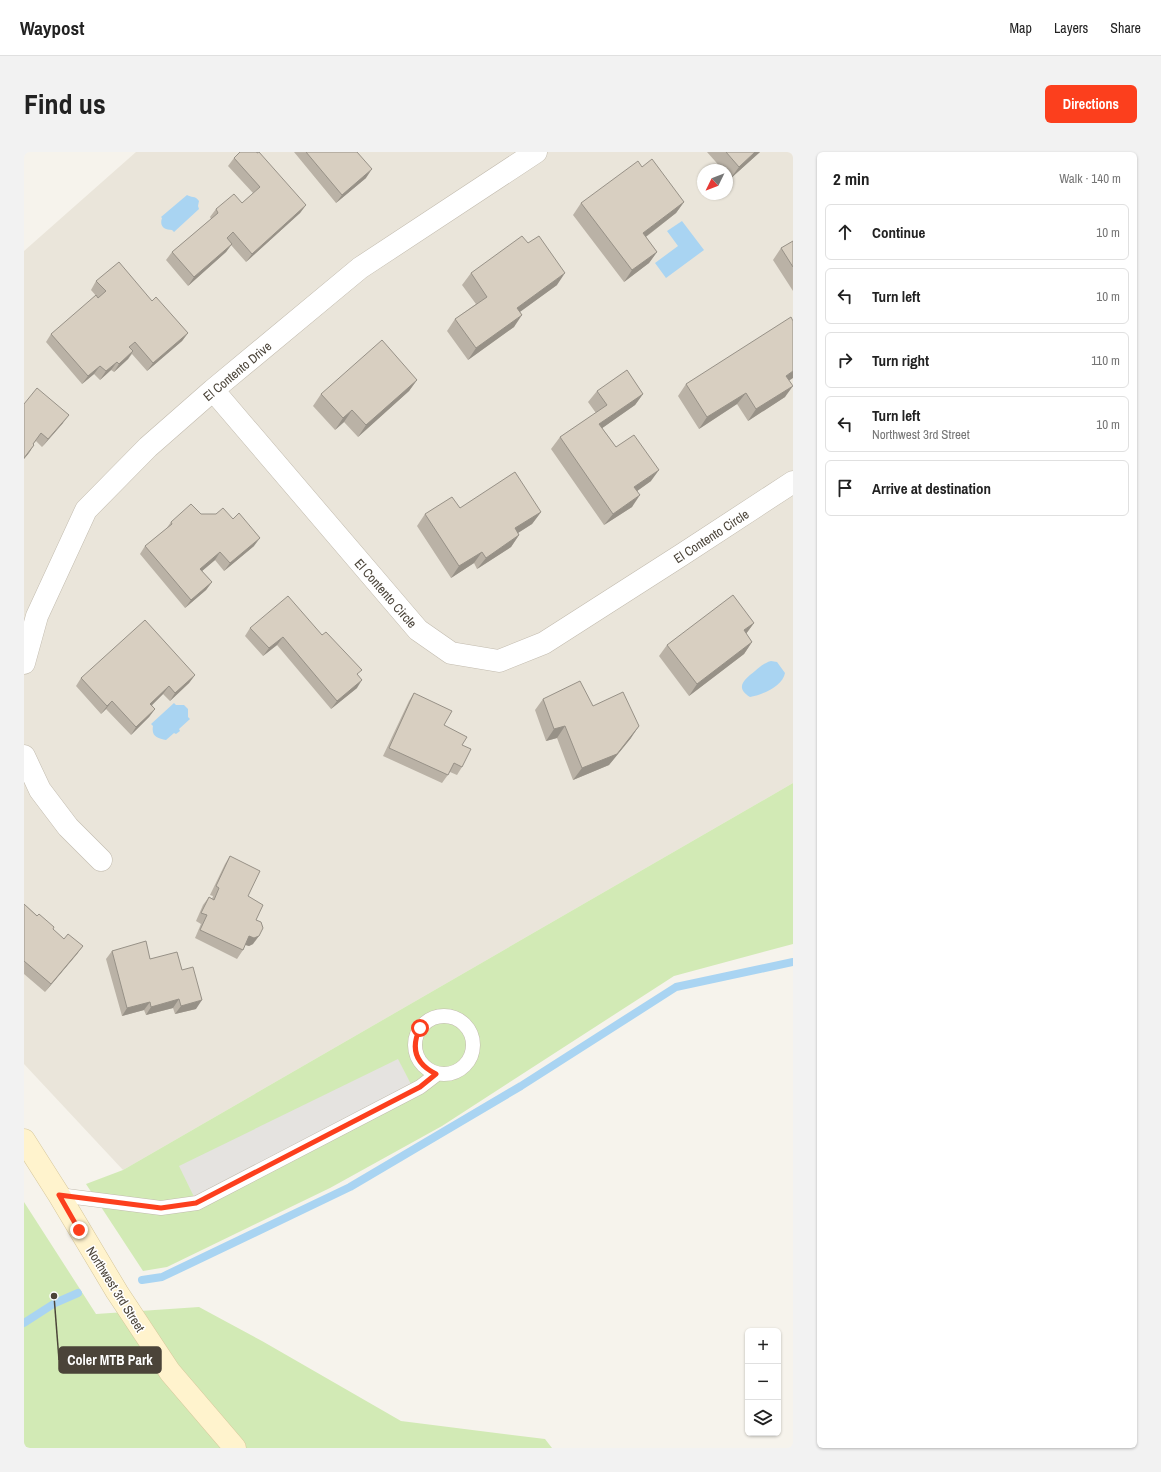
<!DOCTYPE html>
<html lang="en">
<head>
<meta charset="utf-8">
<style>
  body { margin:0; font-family:"Archivo Narrow",sans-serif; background:#f2f2f2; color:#222 }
  .controls { position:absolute; right:12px; bottom:12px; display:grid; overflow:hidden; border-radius:6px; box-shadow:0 1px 3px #0004 }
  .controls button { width:36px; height:36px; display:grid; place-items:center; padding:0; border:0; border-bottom:1px solid #e0e0e0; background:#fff; color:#222; font:20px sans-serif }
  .compass { position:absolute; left:673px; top:12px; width:36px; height:36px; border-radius:50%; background:#fff; box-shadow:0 1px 3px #0004; rotate:227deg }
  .stop { position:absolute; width:12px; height:12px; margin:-9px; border:3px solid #fc3f1d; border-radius:50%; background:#fff }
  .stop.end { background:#fc3f1d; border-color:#fff; box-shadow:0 1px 4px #0008 }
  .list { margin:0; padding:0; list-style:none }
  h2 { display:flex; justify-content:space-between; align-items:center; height:52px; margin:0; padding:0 16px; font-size:17px }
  h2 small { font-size:13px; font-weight:400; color:#767676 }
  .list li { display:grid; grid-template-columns:26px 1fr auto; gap:12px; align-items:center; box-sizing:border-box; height:56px; margin:0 8px 8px; padding:0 8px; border:1px solid #e0e0e0; border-radius:6px }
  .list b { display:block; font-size:15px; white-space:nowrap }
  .list p { margin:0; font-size:13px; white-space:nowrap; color:#767676 }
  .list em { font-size:13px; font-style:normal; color:#767676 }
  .icon { flex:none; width:22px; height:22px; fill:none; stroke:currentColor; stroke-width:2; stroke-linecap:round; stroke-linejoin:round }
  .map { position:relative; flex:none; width:769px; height:1296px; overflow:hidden; border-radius:6px }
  header { display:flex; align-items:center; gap:24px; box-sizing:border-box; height:56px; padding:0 20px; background:#fff; border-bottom:1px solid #e0e0e0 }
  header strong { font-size:19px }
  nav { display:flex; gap:22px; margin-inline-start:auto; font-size:14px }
  .intro { display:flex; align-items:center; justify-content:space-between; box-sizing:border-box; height:96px; padding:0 24px }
  h1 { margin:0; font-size:28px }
  .button { padding:10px 18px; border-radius:6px; background:#fc3f1d; color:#fff; font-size:14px; font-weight:700 }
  main { display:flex; gap:24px; padding:0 24px }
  aside { flex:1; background:#fff; border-radius:6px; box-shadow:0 1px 3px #0004 }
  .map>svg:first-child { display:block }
  .residential { fill:#eae5da; fill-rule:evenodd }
  .green { fill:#d2eab5 }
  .parking { fill:#e5e3e0 }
  .water { fill:#a9d4f2 }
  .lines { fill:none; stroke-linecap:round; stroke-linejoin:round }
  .stream { stroke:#a9d4f2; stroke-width:8 }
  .lane-casing { stroke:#c2bbae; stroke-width:15 }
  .street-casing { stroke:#c2bbae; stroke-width:23 }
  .secondary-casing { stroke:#d6c79b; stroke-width:23 }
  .lane { stroke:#fff; stroke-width:14 }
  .street { stroke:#fff; stroke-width:22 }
  .secondary { stroke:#fff3cd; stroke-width:22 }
  .wall { fill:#bab2a6 }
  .shaded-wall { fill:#979187 }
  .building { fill:#d8cfc1; stroke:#979187 }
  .route { stroke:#fc3f1d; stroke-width:5 }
  .labels { text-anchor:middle; stroke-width:3; stroke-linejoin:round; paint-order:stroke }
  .street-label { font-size:13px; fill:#4b4439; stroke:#fff }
  .leader { fill:none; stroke:#4b4439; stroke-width:1.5 }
  .callout-dot { fill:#4b4439; stroke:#fff; stroke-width:1.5 }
  .callout { fill:#4b4439; stroke:#4b4439; stroke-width:1.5 }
  .callout-label { font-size:14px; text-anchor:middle; font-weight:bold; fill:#fff }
</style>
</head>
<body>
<header>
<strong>Waypost</strong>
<nav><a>Map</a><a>Layers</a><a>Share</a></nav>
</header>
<div class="intro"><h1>Find us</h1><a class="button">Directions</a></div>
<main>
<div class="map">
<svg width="769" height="1296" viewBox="0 0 769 1296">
  <rect width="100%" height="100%" fill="#f6f3ec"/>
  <path class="residential" d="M 112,0 L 769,0 L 769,631 L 99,1018 L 0,912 L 0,99 ZM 679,18 L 703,18 L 703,42 L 679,42 Z"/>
  <path class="green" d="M 769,631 L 769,792 L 650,824 L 418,974 L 306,1036 L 143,1115 L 119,1119 L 62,1032 L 99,1018 Z
    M 0,1050 L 72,1162 L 175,1155 L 238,1189 L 377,1269 L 521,1287 L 528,1296 L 0,1296 Z"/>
  <path class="parking" d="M 374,907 L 390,938 L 173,1051 L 155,1014 Z"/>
  <path class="water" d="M 163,43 C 167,46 171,43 175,49 L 174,54 L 175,57 L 150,80 L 148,78 C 141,78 135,75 138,66 L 137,65 Z
    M 658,69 L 680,98 L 642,126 L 631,111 L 654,94 L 643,79 Z
    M 747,509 L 753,510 L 761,521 C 759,534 738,543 726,545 C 710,535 721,527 731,519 C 736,515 740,511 747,509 Z
    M 150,551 L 152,553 L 160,553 L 164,557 L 164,565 L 166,567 L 155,577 L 156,579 L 152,582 L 150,581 L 142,588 C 134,586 127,585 129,574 L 127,572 Z"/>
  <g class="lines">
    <path class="stream" d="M 118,1128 L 138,1125 L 326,1035 L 497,934 L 652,835 L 769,810
      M 0,1171 L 31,1151 L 54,1141"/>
    <defs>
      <path id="lane" d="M391 893a29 29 0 1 1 58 0a29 29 0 1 1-58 0Z
        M 35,1043 L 137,1056 L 173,1051 L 396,935 L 413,922"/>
      <path id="street" d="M 189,238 L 394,478 L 427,501 L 475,509 L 520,491 L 659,402 L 769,330
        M 0,511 L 13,464 L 62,358 L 124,295 L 189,238 L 336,116 L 512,0
        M 0,604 L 16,638 L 44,675 L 77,708"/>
      <path id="secondary" d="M 0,988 L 35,1043 L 93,1140 L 146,1220 L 211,1296"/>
    </defs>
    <use href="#lane" class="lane-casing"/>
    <use href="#street" class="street-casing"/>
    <use href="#secondary" class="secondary-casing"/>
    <use href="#lane" class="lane"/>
    <use href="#street" class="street"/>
    <use href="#secondary" class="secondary"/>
  </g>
  <path class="wall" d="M 270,0 L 333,0 L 342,26 L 312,51 Z
    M 683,0 L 736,0 L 706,27 L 703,23 L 703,18 L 699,18 Z
    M 210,6 L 282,53 L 276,61 L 222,110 L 207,93 L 202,100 L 164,134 L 142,108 L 148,100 L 187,67 L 186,65 L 192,57 L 218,51 L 229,41 L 204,14 Z
    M 618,15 L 660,50 L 652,61 L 622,85 L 633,100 L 625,111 L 600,130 L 549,63 L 557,51 Z
    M 769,89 L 769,139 L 749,108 L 757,96 Z
    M 504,91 L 533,133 L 495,160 L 490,175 L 444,208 L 423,179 L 431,167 L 452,152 L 438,133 L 447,121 Z
    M 72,129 L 128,149 L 164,181 L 158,189 L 123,219 L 108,202 L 104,207 L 90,220 L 87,218 L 76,228 L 70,222 L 58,232 L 22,190 L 27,182 L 74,146 L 67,138 Z
    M 393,228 L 385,239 L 334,285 L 320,270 L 311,278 L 289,254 L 297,242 Z
    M 765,228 L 761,245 L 724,269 L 713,252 L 675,277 L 654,244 L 662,232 Z
    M 573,239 L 619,242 L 611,253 L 578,276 L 592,295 L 627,329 L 613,339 L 608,355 L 580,373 L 527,297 L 536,285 L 572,261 L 564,250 Z
    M 0,252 L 39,271 L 18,295 L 12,289 L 9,292 L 10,293 L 0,307 Z
    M 436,356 L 517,360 L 508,372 L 494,381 L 495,383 L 487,395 L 453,417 L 450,411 L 427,426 L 393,374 L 401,362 Z
    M 177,362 L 230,394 L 200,419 L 191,408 L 178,419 L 188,430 L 182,438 L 161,456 L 116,402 L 121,394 L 142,377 L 147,370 Z
    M 730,471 L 722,482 L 728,490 L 720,502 L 665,544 L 635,504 L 643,493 Z
    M 226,476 L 298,483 L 333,536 L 307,557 L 253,493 L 239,504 L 221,484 Z
    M 171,523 L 165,531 L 146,549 L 139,542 L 128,553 L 131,557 L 125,565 L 107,583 L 82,557 L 77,562 L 52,534 L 57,526 Z
    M 390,541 L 438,593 L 438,615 L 433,623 L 426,620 L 418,631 L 359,604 L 385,549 Z
    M 519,547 L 569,554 L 607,586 L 585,613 L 549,628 L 533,586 L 522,589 L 511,558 Z
    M 206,704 L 224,744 L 232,768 L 229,792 L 225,794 L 221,793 L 219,798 L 213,807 L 171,786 L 177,772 L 172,769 L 179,753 L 185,745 L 188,747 L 189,744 L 186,743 L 201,712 Z
    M 0,752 L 40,787 L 59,794 L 53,802 L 21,840 L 0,822 Z
    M 88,799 L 126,807 L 158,818 L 172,857 L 151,862 L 149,856 L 122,863 L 120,858 L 98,864 L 82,807 Z"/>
  <path class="shaded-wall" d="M 731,0 L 736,0 L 706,27 L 715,15 Z
    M 348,17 L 342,26 L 312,51 L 318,43 Z
    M 660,50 L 652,61 L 611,93 L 619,81 Z
    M 282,53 L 276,61 L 222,110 L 228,102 Z
    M 208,92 L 202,100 L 164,134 L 170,125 Z
    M 633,100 L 625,111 L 600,130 L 608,118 Z
    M 541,121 L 533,133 L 485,168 L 493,156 Z
    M 498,163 L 490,175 L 444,208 L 452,196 Z
    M 164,181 L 158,189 L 123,219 L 129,211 Z
    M 109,199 L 104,207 L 90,220 L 95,212 Z
    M 93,210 L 87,218 L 76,228 L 82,219 Z
    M 76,214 L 70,222 L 58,232 L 64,224 Z
    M 769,219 L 769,226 L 754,236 L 762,224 Z
    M 393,228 L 385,239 L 334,285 L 342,273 Z
    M 769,234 L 761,245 L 724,269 L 732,257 Z
    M 722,241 L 713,252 L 675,277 L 683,265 Z
    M 619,242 L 611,253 L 567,284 L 575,272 Z
    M 328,258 L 320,270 L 311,278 L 319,266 Z
    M 45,263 L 39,271 L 18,295 L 24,287 Z
    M 10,293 L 5,301 L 0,307 L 0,306 Z
    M 635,318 L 627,329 L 602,347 L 610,335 Z
    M 616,343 L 608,355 L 580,373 L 589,362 Z
    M 517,360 L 508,372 L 483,388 L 491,376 Z
    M 495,383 L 487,395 L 453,417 L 462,406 Z
    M 236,386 L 230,394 L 200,419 L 206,411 Z
    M 196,400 L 191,408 L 171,425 L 176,417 Z
    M 458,400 L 450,411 L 427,426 L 435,414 Z
    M 188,430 L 182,438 L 161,456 L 167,448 Z
    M 730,471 L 721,483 L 720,478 Z
    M 259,485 L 253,493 L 239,504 L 245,496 Z
    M 728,490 L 720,502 L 665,544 L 673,532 Z
    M 171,523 L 165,531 L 146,549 L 151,541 Z
    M 338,528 L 333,536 L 307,557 L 313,549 Z
    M 145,534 L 139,542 L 121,560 L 126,552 Z
    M 88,549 L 82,557 L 77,562 L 83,554 Z
    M 131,557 L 125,565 L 107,583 L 112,575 Z
    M 541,574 L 533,586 L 522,589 L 530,577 Z
    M 615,574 L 607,586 L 585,613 L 549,628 L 558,616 Z
    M 225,784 L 235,784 L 229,792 L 225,794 L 219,792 Z
    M 59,794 L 53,802 L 21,840 L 27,832 Z
    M 155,847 L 149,856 L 122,863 L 127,855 Z
    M 178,848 L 172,857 L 151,862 L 157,854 Z
    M 126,850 L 120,858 L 98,864 L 103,856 Z"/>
  <path class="building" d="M 216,0 L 233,0 L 233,1 L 235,0 L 282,53 L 228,102 L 209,80 L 203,86 L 208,92 L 170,125 L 148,100 L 194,61 L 192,57 L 210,42 L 218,51 L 236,35 L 210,6 Z
    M 282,0 L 333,0 L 348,17 L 318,43 Z
    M 702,0 L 731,0 L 715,15 Z
    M 628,7 L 660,50 L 619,81 L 633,100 L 608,118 L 557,51 L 614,9 L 618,15 Z
    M 498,84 L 504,91 L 515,84 L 541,121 L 493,156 L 498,163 L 452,196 L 431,167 L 463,145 L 447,121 Z
    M 769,89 L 769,115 L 757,96 Z
    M 95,110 L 128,149 L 132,145 L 164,181 L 129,211 L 111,190 L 105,195 L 109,199 L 95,212 L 93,210 L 82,219 L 76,214 L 64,224 L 27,182 L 72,143 L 74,146 L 82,139 L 72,129 Z
    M 767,165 L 769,169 L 769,219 L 762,224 L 769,234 L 732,257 L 722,241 L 683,265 L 662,232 Z
    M 358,188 L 393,228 L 342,273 L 328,258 L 319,266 L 297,242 Z
    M 603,218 L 619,242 L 575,272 L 592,295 L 610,283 L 635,318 L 610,335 L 616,343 L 589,362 L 536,285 L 583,253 L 573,239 Z
    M 13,236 L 45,263 L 24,287 L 17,281 L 9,292 L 10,293 L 0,306 L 0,252 Z
    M 491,320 L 517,360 L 491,376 L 495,383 L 462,406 L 458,400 L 435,414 L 401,362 L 428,345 L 436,356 Z
    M 167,352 L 177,362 L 192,362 L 199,356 L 209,367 L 215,361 L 236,386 L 206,411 L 196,400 L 176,417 L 188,430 L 167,448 L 121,394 L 148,372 L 147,370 Z
    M 709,443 L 730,471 L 720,478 L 728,490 L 673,532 L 643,493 Z
    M 264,444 L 298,483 L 302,480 L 338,518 L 333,522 L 338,528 L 313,549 L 259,485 L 245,496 L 226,476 Z
    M 121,468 L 171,523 L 151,541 L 145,534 L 126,552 L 131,557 L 112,575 L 88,549 L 83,554 L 57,526 Z
    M 556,529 L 569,554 L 599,540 L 615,574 L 593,602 L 558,616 L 541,574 L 530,577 L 519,547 Z
    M 390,541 L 428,559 L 420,573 L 443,585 L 438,593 L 447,597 L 438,615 L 430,611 L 424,623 L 365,596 Z
    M 206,704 L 236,719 L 224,744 L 239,753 L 232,768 L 237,770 L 239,776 L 235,784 L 230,786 L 225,784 L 219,798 L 176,778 L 183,763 L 177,761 L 185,745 L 190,748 L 195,736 L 192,734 Z
    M 0,752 L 13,764 L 15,762 L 30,775 L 29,777 L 40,787 L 44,782 L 59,794 L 27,832 L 0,809 Z
    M 122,789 L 126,807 L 153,800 L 158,818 L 169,815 L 178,848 L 157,854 L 155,847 L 127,855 L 126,850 L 103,856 L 88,799 Z"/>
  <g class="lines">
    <path class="route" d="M 55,1078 L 35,1043 L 137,1056 L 172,1051 L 396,935 L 412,922 C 392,912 386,897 396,876"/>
  </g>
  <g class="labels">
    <g class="street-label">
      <text transform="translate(213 219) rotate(-40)" y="5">El Contento Drive</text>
      <text transform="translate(687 384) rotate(-33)" y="5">El Contento Circle</text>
      <text transform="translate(362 441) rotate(49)" y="5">El Contento Circle</text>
      <text transform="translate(92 1137) rotate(58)" y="5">Northwest 3rd Street</text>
    </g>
  </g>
  <path class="leader" d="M30 1144L35 1208"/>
  <circle class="callout-dot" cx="30" cy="1144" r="4"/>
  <rect class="callout" x="35" y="1195" width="102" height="26" rx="4"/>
  <g class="callout-label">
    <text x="86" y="1213">Coler MTB Park</text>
  </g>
</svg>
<div class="controls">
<button>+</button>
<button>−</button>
<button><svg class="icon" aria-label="layers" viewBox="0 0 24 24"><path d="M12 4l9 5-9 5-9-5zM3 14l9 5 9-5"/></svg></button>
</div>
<svg class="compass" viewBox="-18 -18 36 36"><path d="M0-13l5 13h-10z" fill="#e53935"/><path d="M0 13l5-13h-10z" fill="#767676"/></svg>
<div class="stop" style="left:396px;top:876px"></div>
<div class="stop end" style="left:55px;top:1078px"></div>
</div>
<aside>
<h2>2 min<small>Walk · 140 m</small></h2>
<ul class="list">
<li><svg class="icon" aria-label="ahead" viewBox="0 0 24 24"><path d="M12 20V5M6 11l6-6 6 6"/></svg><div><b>Continue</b></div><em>10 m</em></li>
<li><svg class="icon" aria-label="left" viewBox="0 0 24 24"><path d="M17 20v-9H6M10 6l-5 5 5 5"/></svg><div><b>Turn left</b></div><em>10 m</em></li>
<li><svg class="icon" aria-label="right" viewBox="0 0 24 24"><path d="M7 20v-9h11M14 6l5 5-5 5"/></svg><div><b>Turn right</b></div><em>110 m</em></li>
<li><svg class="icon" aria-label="left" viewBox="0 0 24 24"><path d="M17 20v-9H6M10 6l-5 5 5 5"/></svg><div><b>Turn left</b><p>Northwest 3rd Street</p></div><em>10 m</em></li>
<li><svg class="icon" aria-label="arrive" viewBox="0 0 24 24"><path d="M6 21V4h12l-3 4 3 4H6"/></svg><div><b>Arrive at destination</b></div></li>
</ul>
</aside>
</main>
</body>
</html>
